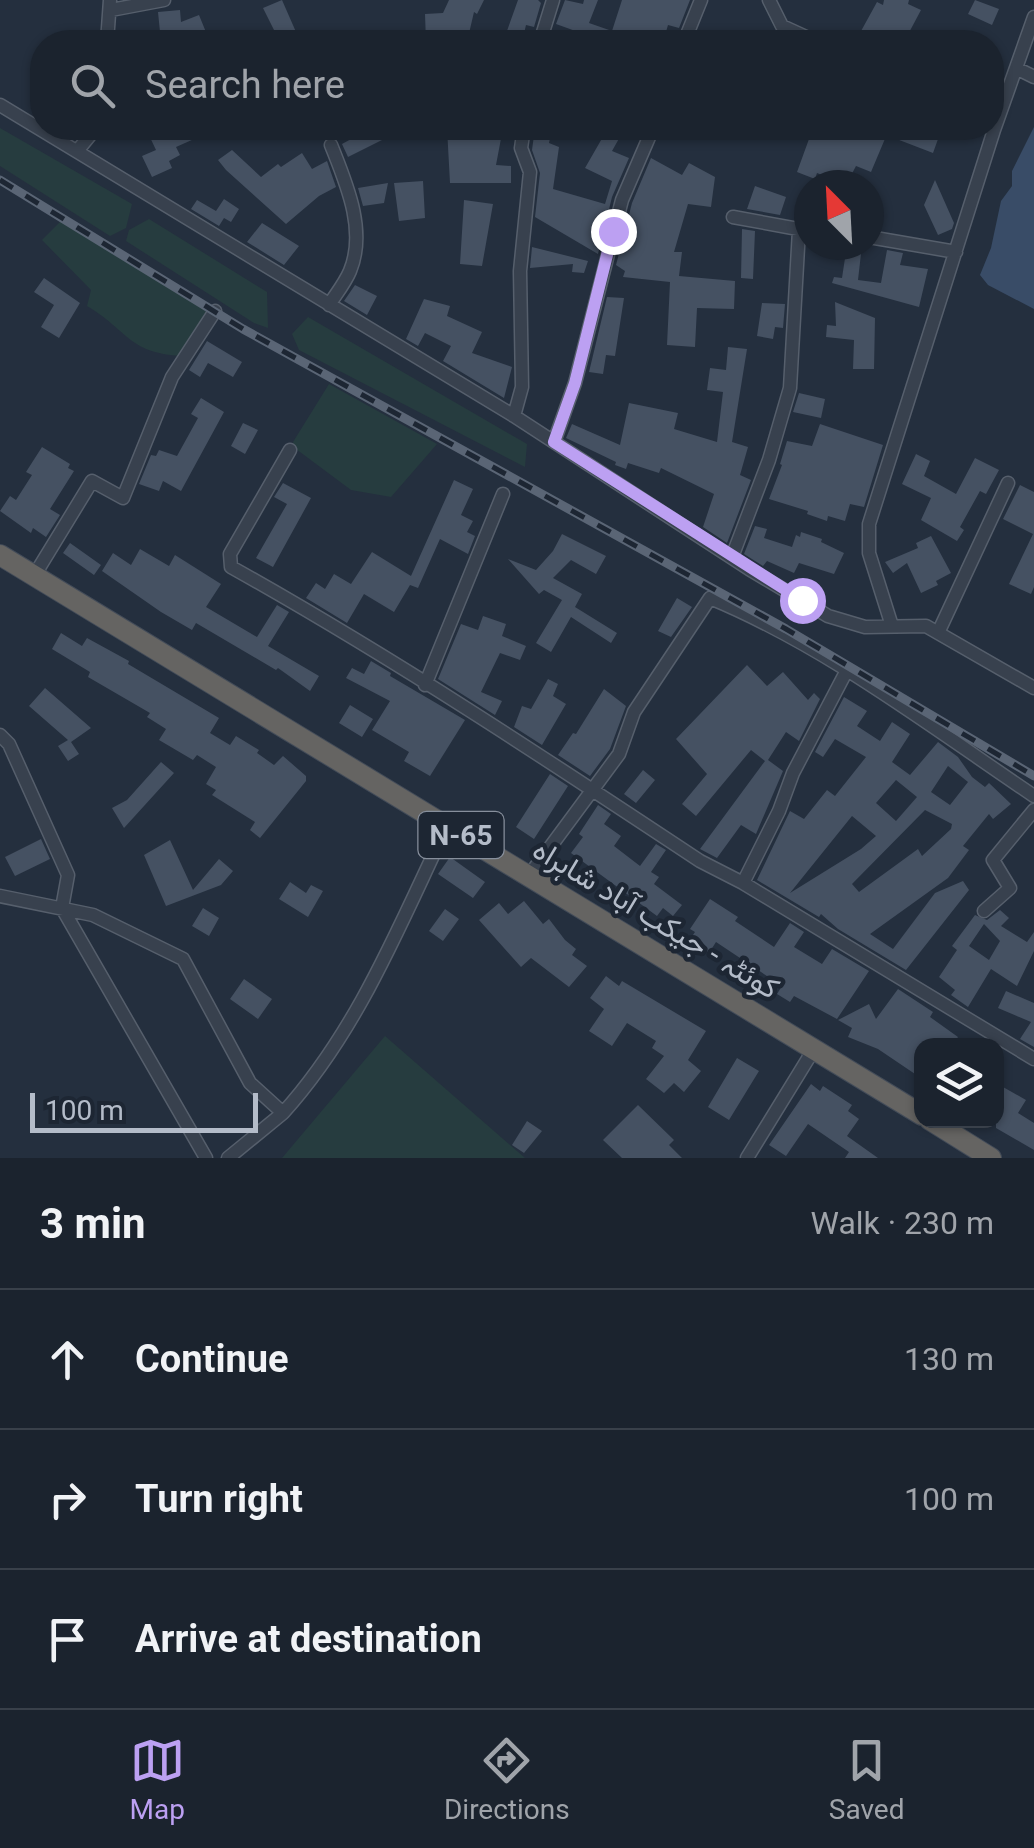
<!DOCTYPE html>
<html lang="en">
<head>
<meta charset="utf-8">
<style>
  body { margin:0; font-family:Roboto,Vazirmatn,sans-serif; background:#282f3a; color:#f1f3f6 }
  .controls { position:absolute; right:30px; bottom:30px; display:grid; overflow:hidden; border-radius:20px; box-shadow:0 2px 8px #0004 }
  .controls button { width:90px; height:90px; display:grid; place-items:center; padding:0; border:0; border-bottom:2px solid #39404a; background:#1b232e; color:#f1f3f6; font:50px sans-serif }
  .compass { position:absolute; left:794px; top:170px; width:90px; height:90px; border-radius:50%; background:#1b232e; box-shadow:0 2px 8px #0004; rotate:336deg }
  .scale { position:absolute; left:30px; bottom:25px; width:228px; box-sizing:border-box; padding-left:10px; border:5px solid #b4bcc9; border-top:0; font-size:28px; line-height:35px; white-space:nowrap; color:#b4bcc9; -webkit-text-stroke:8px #1d2633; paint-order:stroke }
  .stop { position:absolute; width:30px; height:30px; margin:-22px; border:8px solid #bca0f2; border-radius:50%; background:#fff }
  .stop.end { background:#bca0f2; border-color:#fff; box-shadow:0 2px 10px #0008 }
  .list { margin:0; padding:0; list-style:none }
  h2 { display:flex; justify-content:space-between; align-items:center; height:130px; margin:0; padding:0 40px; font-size:42px }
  h2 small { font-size:32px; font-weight:400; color:#a0a4aa }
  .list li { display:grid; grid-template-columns:65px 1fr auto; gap:30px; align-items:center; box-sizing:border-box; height:140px; padding:0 40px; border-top:2px solid #39404a }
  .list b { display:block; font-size:38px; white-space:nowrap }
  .list em { font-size:32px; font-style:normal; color:#a0a4aa }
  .icon { flex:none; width:55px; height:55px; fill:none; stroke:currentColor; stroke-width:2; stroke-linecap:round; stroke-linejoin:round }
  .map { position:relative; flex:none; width:1034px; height:1158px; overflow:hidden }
  .search { position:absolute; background:#1b232e; box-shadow:0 2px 8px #0004; left:30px; right:30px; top:30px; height:110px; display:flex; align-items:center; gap:25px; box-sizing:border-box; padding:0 35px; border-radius:40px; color:#a0a4aa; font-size:38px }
  .sheet { height:550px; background:#1b232e }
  nav { display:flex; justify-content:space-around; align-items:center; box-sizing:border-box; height:140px; border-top:2px solid #39404a; background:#1b232e; font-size:28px; color:#a0a4aa }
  nav a { display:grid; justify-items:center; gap:5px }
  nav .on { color:#bca0f2 }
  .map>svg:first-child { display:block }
  .green { fill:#263c3f }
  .water { fill:#394c67 }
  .building { fill:#455162; fill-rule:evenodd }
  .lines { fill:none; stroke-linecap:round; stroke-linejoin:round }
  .minor-casing { stroke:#565f6c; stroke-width:15 }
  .trunk-casing { stroke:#434c59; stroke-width:22 }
  .minor { stroke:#38414e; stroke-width:12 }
  .trunk { stroke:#656462; stroke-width:20 }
  .rail-casing { stroke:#5a6575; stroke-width:9 }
  .rail { stroke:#1d2633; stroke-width:5; stroke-dasharray:15; stroke-linecap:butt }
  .route { stroke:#bca0f2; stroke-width:12 }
  .labels { text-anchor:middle; stroke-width:9; stroke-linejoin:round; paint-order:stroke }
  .shield { fill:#1d2633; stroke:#878f9c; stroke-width:2.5 }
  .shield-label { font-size:28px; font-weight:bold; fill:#b4bcc9 }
  .street-label { font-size:30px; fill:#b4bcc9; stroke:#1d2633 }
</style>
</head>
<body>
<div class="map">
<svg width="1034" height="1158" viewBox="0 0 1034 1158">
  <rect width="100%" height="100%" fill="#242f3e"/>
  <path class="green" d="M 0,128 L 132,204 L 126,228 L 110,236 L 0,166 Z
    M 63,219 L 209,310 L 180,356 C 127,352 128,330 87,306 L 91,290 L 42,240 Z
    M 149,219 L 267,292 L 268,328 L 254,323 L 126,241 L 129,230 Z
    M 308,317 L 527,444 L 525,467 L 299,350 L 292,334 Z
    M 329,384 L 437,444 L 391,497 L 351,490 L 296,449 L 293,442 Z
    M 385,1036 L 525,1158 L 282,1158 Z"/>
  <path class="water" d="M 1034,127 L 1034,309 L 988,285 L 980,275 L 991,248 L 1001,201 L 1012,186 L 1012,171 Z"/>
  <path class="building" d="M 282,0 L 296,32 L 290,35 L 295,42 L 260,42 L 276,34 L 263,8 Z
    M 449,0 L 484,0 L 477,14 L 474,12 L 467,42 L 426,42 L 425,14 L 443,13 Z
    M 518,0 L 538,0 L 541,3 L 534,27 L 526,25 L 522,42 L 503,42 Z
    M 565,0 L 583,4 L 584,0 L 598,0 L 589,23 L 612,31 L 622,0 L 690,0 L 679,28 L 668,25 L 663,42 L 590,42 L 592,37 L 556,24 Z
    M 884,0 L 909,0 L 908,4 L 921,10 L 904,42 L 855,42 L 877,2 L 883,5 Z
    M 975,0 L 999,9 L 992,25 L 968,14 Z
    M 180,10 L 181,22 L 199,15 L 210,42 L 161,42 L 158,12 Z
    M 155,128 L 219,128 L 176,147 L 180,155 L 169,161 L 172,168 L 152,177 L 142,156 L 156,150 L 147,131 Z
    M 371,128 L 406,128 L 348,157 L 342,144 Z
    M 447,128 L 503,128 L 496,165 L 511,166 L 511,183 L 450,183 Z
    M 535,128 L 552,128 L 549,143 L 559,147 L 553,189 L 605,204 L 612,181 L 585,168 L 608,128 L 625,128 L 612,151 L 629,158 L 612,197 L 598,254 L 535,217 L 540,173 L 532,150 Z
    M 813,128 L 872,128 L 887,134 L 871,172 L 856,166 L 846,185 L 817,173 L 815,179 L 797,172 Z
    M 898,128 L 942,128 L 933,153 L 894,138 Z
    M 232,150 L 261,177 L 278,164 L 281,167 L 302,153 L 312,169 L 327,161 L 336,187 L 319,196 L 286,224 L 226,170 L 218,160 Z
    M 651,158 L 682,175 L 689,163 L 715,177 L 711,207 L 688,204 L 674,252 L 682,252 L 679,276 L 735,281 L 734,309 L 697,308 L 695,347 L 667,345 L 670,282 L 623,277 L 625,271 L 616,265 L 632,203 Z
    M 935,180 L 954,223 L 952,229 L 938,235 L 924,205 Z
    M 423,181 L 425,218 L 399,221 L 394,183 Z
    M 388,183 L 384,203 L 363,206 L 358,188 Z
    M 755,186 L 786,197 L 780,215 L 747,209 Z
    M 224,199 L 239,209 L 231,222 L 224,218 L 219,226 L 191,209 L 197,200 L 216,211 Z
    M 464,200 L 493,204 L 482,266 L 460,264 Z
    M 262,223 L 299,246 L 284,265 L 247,242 Z
    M 742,229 L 755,231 L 753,279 L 741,278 Z
    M 847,245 L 862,245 L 858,280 L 881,283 L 887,250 L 903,253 L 900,265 L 928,269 L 919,307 L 832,283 L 834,277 L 842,278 Z
    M 532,247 L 588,261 L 584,273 L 572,272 L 573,264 L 530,268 Z
    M 44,278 L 80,303 L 59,338 L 41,327 L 54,305 L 34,292 Z
    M 355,285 L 377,296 L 367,315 L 344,301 Z
    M 607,297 L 624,298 L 615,356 L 606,355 L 603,374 L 589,372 Z
    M 424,299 L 450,306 L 447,316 L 482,332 L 472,353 L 512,367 L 504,398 L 443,361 L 451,346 L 425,333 L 418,346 L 406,339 Z
    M 835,302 L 875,318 L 874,369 L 853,369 L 854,340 L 826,337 L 827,325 L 836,326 Z
    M 762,303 L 785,304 L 783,328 L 775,327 L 773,339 L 757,336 Z
    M 207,341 L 242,362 L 233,377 L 208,363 L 200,377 L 189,370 Z
    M 728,347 L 747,349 L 732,442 L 748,447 L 740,475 L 751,480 L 727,543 L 703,527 L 714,494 L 661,468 L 659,473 L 628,463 L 626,469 L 615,465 L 616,462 L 566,438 L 572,424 L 620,445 L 629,403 L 678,413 L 674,429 L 717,442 L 723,392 L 707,390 L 710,368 L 726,370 Z
    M 799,393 L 825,399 L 821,418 L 793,412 Z
    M 201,398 L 224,412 L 181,491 L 163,481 L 159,491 L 139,484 L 151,455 L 156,456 L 159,450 L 177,456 L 198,418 L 191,414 Z
    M 243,423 L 258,430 L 245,454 L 231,446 Z
    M 820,424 L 883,445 L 864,507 L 850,504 L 845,521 L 828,516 L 827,521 L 807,514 L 808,511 L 769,499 L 782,465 L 780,464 L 787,441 L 812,446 Z
    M 42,447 L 70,464 L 68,468 L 74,471 L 50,509 L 60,515 L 46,537 L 33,528 L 31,533 L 0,511 L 10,496 L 16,500 L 32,475 L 26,472 Z
    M 916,454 L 930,461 L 924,476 L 956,494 L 975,458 L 999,470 L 986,494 L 980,491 L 960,527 L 964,530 L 957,541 L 921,520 L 931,498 L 902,484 Z
    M 454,480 L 473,489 L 461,515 L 473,521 L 467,532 L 475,536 L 468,554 L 440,539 L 418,588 L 410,585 L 394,612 L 364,594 L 347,623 L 306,598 L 316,583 L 325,589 L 334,574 L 351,584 L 372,552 L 411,576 Z
    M 283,483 L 311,498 L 273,567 L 256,558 L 287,504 L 274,497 Z
    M 1020,485 L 1034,492 L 1034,587 L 1031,594 L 1009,584 L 1033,534 L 1003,519 Z
    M 755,526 L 767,529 L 764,538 L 792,547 L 796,535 L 800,537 L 801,532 L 822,539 L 821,542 L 844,553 L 834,574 L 799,563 L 794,573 L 767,561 L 763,566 L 744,554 Z
    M 562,534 L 606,556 L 596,574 L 571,560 L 553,578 L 582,594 L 575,607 L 617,633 L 611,643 L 571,617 L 551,652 L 536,643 L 562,600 L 544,590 L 539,594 L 508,559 L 536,570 L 553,551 Z
    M 931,536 L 951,573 L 936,581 L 938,585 L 921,593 L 907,563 L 893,573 L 885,562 L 918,548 L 916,543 Z
    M 70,543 L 101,565 L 94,575 L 63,553 Z
    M 140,549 L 169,566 L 175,555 L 221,584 L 206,607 L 257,637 L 277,605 L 289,612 L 268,646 L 319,676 L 310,691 L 278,668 L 276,670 L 196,623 L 192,630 L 161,612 L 102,571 L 113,553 L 131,565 Z
    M 677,598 L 692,607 L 671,637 L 658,631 Z
    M 483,616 L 506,624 L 502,636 L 526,646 L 520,660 L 500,653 L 481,692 L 502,701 L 495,715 L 438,679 L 461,624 L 478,630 Z
    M 61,633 L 82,646 L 87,638 L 129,661 L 128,664 L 219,718 L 210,733 L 230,745 L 236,736 L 259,750 L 257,753 L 274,765 L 283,756 L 306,776 L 306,781 L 260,838 L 250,830 L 255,822 L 212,795 L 216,790 L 206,784 L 216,767 L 197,755 L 193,760 L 159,740 L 166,729 L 147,717 L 150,713 L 88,677 L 90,672 L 52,649 Z
    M 371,661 L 391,673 L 390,676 L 465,720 L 430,776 L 404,761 L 409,752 L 372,730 L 390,701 L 346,678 L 352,668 L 364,674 Z
    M 747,665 L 767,686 L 783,672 L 808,700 L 814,693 L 820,699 L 799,741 L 786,732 L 768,760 L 783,771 L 756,834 L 741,825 L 717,858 L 700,849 L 765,761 L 751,750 L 696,816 L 682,804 L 707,774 L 676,739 Z
    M 548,679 L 558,684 L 553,696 L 566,704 L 542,745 L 514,727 L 522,706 L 531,709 Z
    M 45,688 L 91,728 L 71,742 L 79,754 L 68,761 L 58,746 L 68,740 L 29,706 Z
    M 604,689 L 626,706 L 610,749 L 590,776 L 558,755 L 573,733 L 576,734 Z
    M 844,697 L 867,711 L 857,726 L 880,741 L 892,722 L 910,734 L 892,762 L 910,775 L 938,742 L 958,757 L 972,777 L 985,787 L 989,783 L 1011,804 L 993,819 L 989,814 L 963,846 L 969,850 L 948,878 L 870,934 L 893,949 L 935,893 L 963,881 L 969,890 L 906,970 L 838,929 L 821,914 L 819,917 L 757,880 L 790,811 L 804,819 L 827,790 L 835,796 L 866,757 L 835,739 L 823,757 L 815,752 ZM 948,766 L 968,782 L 950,805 L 931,792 ZM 896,780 L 917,797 L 896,821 L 876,803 ZM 925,810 L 952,824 L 951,829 L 922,856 L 918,849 L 859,892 L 852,884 ZM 852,816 L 876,836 L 861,849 L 790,893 Z
    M 350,705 L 373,719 L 362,737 L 339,723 Z
    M 161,762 L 174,773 L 124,828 L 112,808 L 127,800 Z
    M 643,770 L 655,780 L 636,803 L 624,794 Z
    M 550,774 L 568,786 L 534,839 L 516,827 Z
    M 598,805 L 611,814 L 604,824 L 621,836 L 614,846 L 640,866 L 656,844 L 666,850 L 651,872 L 659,877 L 654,884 L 682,905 L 673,916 L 663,908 L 657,916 L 571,853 L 583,837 L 579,834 Z
    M 41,839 L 50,859 L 15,876 L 5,857 Z
    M 170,840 L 193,890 L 219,859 L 233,871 L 221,885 L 166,906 L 144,855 Z
    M 450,857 L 485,882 L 473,898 L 438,874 Z
    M 290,882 L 306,893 L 311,885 L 323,891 L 308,917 L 279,899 Z
    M 710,899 L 738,917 L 735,921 L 774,947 L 790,923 L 804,932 L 794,947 L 822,964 L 832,949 L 869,971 L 837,1019 L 794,996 L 790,1002 L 777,994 L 782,986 L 716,942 L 709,953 L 689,941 L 695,932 L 690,929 Z
    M 524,901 L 543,924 L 549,919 L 565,940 L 576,949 L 572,955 L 587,966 L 569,987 L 531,958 L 521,967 L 479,920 L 499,903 L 508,914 Z
    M 203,908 L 219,918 L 209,936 L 192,926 Z
    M 445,909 L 459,919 L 443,941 L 429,931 Z
    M 1000,910 L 1009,918 L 1001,926 L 1027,942 L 1034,932 L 1034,951 L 1017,986 L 991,969 L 968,1007 L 951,995 L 955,990 L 939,977 L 957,950 L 952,946 L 975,915 L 987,920 ZM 984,924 L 1000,941 L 989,960 L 969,946 Z
    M 606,976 L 619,986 L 622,981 L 706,1031 L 688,1060 L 701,1071 L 684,1092 L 674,1083 L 664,1093 L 646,1079 L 664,1056 L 652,1048 L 656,1041 L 627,1023 L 612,1046 L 589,1031 L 604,1009 L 590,998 Z
    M 244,979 L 272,999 L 258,1019 L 230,999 Z
    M 898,989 L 933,1012 L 930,1017 L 958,1037 L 952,1046 L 922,1046 L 922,1065 L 915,1074 L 878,1049 L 848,1037 L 852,1028 L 838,1020 L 869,1004 L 876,1019 Z
    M 1006,991 L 1034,1003 L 1034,1047 L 1020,1039 L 1031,1022 L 998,1008 Z
    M 737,1058 L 759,1071 L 729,1120 L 708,1107 Z
    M 996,1083 L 1026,1100 L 1018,1113 L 1034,1123 L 1034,1150 L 996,1128 Z
    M 811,1084 L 820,1091 L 823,1086 L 852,1105 L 848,1111 L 859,1119 L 847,1136 L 878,1158 L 845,1158 L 849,1152 L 808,1124 L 786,1156 L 769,1145 Z
    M 638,1105 L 674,1140 L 669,1145 L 682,1158 L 622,1158 L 603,1140 Z
    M 527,1121 L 542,1131 L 524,1153 L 512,1145 Z"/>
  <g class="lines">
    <defs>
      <path id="minor" d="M 769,0 L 782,26 L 817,42
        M 111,10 L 164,0
        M 107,42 L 110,0
        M 540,42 L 553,0
        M 684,42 L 701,0
        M 1016,68 L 1034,77
        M 0,105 L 514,416 L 749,569 L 828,616 L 865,627 L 926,626 L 1034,688
        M 78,150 L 96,128
        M 733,217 L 809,231
        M 869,237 L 956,252
        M 329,305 C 336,294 345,283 350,271 C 367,230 346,183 331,145
        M 514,416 L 522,387 L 520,271 L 530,172 L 521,148 L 524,128
        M 554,442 L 575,383 L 622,200 L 653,128
        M 290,450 L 230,554 L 231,567 C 392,657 546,759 700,861 L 743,883 L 1034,1059
        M 732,557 L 769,460 L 790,388 L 799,230
        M 34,576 L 92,481 L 123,498 L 172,377 L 215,311
        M 892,626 L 869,553 L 869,524 L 994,130 L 1034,17
        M 938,633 L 1008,483
        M 425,685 L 503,494
        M 0,735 L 9,744 L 68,875 L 62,908 L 206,1158
        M 528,877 L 619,754 L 634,712 L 710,598 C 826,646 930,726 1034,796
        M 743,883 L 779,811 L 793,773 L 846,672
        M 0,896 L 93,915 L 183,959 L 250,1083 L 283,1113 C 358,1030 399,926 447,826
        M 984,911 L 1010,888 L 993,860 L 1034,810
        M 228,1158 L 283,1113
        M 747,1158 L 814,1049"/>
      <path id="trunk" d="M 0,555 L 922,1115
        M 930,1120 L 991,1158"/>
    </defs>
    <use href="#minor" class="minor-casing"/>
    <use href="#trunk" class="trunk-casing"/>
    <use href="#minor" class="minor"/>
    <use href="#trunk" class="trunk"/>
    <defs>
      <path id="rail" d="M 0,180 L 243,329 L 786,629 L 1034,776"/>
    </defs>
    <use href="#rail" class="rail-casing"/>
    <use href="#rail" class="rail"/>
  </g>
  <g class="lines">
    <path class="route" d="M 613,231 L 575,383 L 554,442 L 802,600"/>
  </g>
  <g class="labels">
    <rect class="shield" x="418.5" y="812" width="85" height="46" rx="8"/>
    <g class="shield-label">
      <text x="461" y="845">N-65</text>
    </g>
    <g class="street-label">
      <text transform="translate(656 919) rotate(31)" y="10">کوئٹہ - جیکب آباد شاہراہ</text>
    </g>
  </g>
</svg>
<div class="controls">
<button><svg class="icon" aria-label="layers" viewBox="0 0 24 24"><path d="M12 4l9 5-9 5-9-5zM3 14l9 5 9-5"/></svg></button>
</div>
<svg class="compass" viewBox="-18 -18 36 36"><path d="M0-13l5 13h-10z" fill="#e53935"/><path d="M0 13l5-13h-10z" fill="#a0a4aa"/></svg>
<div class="scale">100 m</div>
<div class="stop" style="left:802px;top:600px"></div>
<div class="stop end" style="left:613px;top:231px"></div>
<div class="search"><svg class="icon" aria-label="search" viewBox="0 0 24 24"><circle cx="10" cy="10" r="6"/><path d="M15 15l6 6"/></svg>Search here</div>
</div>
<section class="sheet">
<h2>3 min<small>Walk · 230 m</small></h2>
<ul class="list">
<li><svg class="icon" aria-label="ahead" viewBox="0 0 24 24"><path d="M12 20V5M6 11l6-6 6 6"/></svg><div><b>Continue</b></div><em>130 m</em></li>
<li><svg class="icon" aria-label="right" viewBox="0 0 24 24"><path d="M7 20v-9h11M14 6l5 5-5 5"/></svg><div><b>Turn right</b></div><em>100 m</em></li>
<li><svg class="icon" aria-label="arrive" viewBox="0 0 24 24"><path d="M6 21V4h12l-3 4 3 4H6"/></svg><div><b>Arrive at destination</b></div></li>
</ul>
</section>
<nav>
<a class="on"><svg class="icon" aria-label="map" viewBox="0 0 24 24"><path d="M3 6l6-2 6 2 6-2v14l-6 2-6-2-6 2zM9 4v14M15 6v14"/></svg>Map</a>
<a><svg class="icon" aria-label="directions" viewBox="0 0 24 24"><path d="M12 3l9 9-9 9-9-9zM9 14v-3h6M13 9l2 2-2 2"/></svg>Directions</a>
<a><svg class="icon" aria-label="saved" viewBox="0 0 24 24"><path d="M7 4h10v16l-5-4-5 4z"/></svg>Saved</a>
</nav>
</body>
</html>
